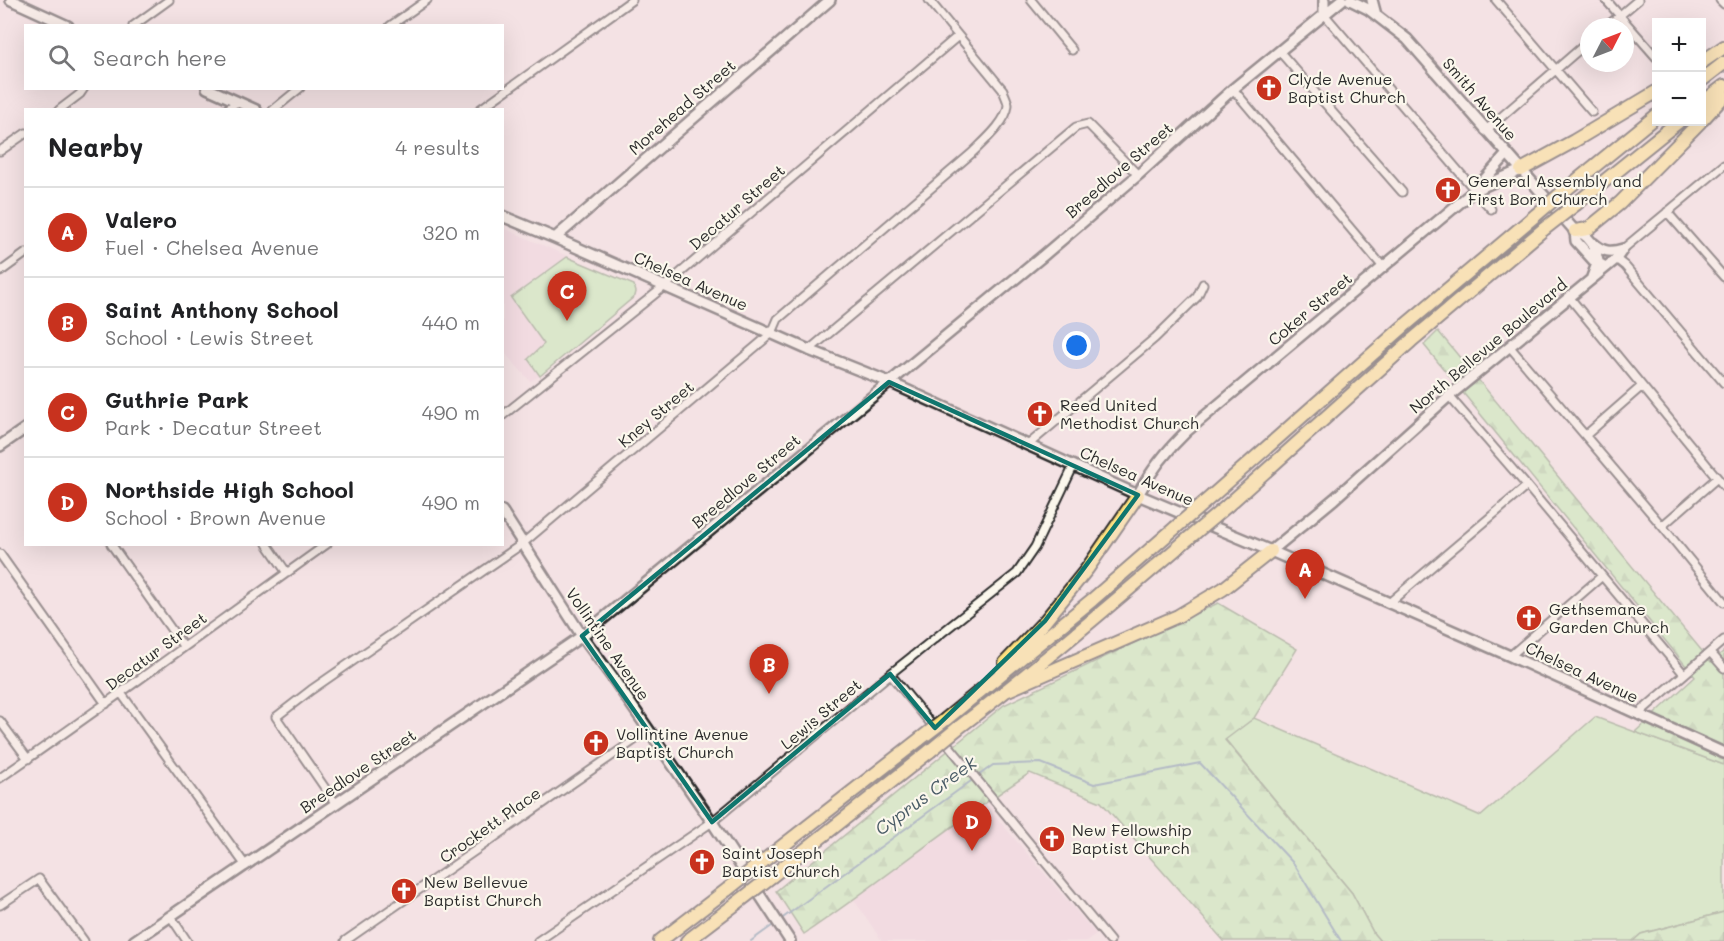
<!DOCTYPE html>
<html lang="en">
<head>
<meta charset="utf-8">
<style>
  body { margin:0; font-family:Mali,sans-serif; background:#f2f2f2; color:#202124 }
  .controls { position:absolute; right:18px; top:18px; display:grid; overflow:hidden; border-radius:0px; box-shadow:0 6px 24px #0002 }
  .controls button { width:54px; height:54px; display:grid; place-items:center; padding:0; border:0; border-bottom:2px solid #e0e0e0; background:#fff; color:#202124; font:30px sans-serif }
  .compass { position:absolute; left:1580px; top:18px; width:54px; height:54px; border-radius:50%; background:#fff; box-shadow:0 6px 24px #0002; rotate:48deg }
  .you { position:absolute; left:1077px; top:346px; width:21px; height:21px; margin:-15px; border:4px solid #fff; border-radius:50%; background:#1a73e8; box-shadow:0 0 0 9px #1a73e833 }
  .badge { display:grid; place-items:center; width:39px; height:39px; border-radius:50%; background:#c8321e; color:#fff; font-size:20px; font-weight:700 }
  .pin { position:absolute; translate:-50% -50px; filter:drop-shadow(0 2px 3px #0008) }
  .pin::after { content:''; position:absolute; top:32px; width:21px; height:18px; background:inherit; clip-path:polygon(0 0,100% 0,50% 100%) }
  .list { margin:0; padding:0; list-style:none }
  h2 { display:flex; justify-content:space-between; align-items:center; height:78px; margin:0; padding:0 24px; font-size:26px }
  h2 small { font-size:20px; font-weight:400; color:#757577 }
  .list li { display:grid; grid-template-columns:39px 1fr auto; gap:18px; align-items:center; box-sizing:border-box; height:90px; padding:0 24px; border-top:2px solid #e0e0e0 }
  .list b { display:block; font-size:22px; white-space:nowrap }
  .list p { margin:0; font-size:20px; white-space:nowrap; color:#757577 }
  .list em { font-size:20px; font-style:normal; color:#757577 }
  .icon { flex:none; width:33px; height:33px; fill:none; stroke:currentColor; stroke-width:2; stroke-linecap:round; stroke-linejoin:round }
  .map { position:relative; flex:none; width:1724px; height:941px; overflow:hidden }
  .search { position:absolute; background:#fff; box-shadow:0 6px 24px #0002; left:24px; top:24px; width:480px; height:66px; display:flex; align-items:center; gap:15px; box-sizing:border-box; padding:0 21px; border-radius:0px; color:#757577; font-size:22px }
  .panel { position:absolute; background:#fff; box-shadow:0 6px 24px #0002; left:24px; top:108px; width:480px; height:438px; border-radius:0px }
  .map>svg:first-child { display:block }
  .built { fill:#efd3de }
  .green { fill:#bceeae; stroke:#748c6c; stroke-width:1.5 }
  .forest { fill:url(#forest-firs); stroke:#748c6c; stroke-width:1.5 }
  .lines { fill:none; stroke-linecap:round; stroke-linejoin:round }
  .stream { stroke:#678ba1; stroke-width:2 }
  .street-casing { stroke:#2b2b2b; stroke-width:11 }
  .secondary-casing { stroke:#2b2b2b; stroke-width:14 }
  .highway-casing { stroke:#2b2b2b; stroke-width:16 }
  .street { stroke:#fbf7ec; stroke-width:7 }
  .secondary { stroke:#fbf7ec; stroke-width:9 }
  .highway { stroke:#fce080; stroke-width:12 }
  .highway-bridge-casing { stroke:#2b2b2b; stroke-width:16; stroke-linecap:butt }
  .highway-bridge { stroke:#fce080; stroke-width:12 }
  .marked { fill:none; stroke:#0f766e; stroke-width:4.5; stroke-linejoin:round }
  .labels { text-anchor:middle; stroke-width:4.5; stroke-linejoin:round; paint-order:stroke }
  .poi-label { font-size:16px; fill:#2b2b2b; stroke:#fbf7ec; text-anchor:start }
  .street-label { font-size:16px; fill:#2b2b2b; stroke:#fbf7ec }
  .water-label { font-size:18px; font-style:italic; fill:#495b66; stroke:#fbf7ec }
</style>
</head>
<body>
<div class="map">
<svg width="1724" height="941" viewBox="0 0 1724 941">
  <defs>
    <pattern id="forest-firs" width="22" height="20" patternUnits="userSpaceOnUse" patternTransform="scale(1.5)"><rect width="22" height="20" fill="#bceeae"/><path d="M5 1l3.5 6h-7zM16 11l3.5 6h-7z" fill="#a2cc96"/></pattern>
  </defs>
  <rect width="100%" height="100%" fill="#f4e2e4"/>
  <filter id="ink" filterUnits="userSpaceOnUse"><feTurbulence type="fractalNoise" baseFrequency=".0167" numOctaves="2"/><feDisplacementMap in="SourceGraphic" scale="12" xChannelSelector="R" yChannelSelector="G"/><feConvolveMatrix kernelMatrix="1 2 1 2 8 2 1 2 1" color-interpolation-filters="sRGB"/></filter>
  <g filter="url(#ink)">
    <path class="built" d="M 503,228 L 634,285 L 636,292 L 635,296 L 540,376 L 530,381 L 503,351 Z
      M 984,803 L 1096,934 L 1086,941 L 882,941 L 854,900 Z"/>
    <path class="green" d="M 567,257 L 634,285 L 636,292 L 635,296 L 540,376 L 528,359 L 544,344 L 511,298 Z
      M 1595,717 L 1724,765 L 1724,912 L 1641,934 L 1633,941 L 1380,941 L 1374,934 L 1352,893 L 1225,739 L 1254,718 L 1481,816 Z"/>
    <path class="forest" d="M 1438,331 L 1711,662 L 1724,651 L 1724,765 L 1635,732 L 1695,677 L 1424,345 Z
      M 1218,603 L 1297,649 L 1254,718 L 1225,740 L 1352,893 L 1374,934 L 1380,941 L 1224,941 L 1101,802 L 1030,773 C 952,823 881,882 804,934 L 776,891 L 1004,705 Z
      M 1724,912 L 1724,941 L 1633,941 L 1641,934 Z"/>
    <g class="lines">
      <path class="stream" d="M 780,920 L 993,765 L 1041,763 L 1094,784 L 1200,763 L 1294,864 L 1341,941
        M 751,941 L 776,923"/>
      <defs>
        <path id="street" d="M 1031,0 L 1072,50
          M 1496,0 L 1592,112
          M 1606,0 L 1656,57
          M 1720,0 L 1724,4
          M 1324,14 L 1491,209
          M 133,26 L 169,0
          M 390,26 L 427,0
          M 1606,27 L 1638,0
          M 1280,52 L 1402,192
          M 1233,89 L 1383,267
          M 59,110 L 80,94 L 84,88
          M 226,110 L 237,102
          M 273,110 L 300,88
          M 479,110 L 632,0
          M 1485,131 L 1589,41
          M 0,151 L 26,133
          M 1667,212 L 1724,277
          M 1623,249 L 1724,165
          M 1616,259 L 1625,266 L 1724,383
          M 0,272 L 26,253
          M 1570,298 L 1724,486
          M 1510,347 L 1662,526 L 1724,602
          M 809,350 L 1076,127 L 1088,124 L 1138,175
          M 1449,396 L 1527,486 L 1684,674
          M 502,416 L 665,286 L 958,36
          M 1586,435 L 1642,386
          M 1029,444 L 1155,338 L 1197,297 L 1203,284
          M 1662,526 L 1717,478
          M 111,544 L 183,646
          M 267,544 L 287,573
          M 0,554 L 106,704
          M 1389,603 L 1527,486
          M 1710,652 L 1724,668
          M 1510,656 L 1602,576
          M 890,674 L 1110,941
          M 121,693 L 246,866
          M 1638,714 L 1724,640
          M 0,721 L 28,759
          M 0,778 C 110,702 218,622 327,544
          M 336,804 L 276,717 L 311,690 L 522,544 L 772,333 L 778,319 L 972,153 C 983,142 1007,122 1008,105 C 1008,101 1004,94 1003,90 L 929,0
          M 0,905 L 39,879 L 84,941
          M 171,917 L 187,941
          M 345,941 L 649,730
          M 538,941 L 712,822 L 890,674 L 1017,573 L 1035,547 L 1074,465"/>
        <path id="secondary" d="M 11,0 L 68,26
          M 1324,0 L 1324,14
          M 1350,0 L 1368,9 L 1407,39 L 1575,231 C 1590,235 1595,246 1598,261 L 1592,277
          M 1372,0 L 1376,15
          M 207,88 L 256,110
          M 1477,188 L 1507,154
          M 502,216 L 555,238 L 809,350 L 889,382 L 1138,495 L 1271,551 L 1510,656 L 1724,753
          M 1575,231 L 1576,241 L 1595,262 L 1602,265
          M 555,238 L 830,0
          M 1593,243 C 1603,252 1610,253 1623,249
          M 0,446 L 26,428
          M 1138,495 C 1151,470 1167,450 1187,431 L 1475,190 L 1521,170
          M 502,511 L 582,636 L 615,681 L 712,822 L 790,941
          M 1271,551 L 1334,499 L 1449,396 L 1616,259 L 1623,249
          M 134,941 L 582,636 L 1044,255 L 1138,175 L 1233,89 L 1342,0"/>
        <path id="highway" d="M 1702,62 L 1724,47
          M 1702,80 L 1724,63
          M 1702,103 L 1724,86
          M 1702,120 L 1724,96
          M 1521,170 L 1574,141 L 1656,92
          M 1564,191 L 1656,116
          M 1576,204 L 1678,122
          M 1575,231 L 1588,229 L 1620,203 L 1700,122
          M 1213,495 L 1403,327 L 1536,215
          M 1227,506 L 1411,341 L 1544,229
          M 1005,663 L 1045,621 L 1087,569 L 1138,495
          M 1008,690 L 1178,616 L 1223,589 L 1271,551
          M 946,719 L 1092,600 L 1175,528
          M 958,728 C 1037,668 1113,603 1189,538
          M 762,862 L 920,739
          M 772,876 L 930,751
          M 660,941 L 728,889
          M 687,941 L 737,903"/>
      </defs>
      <use href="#street" class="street-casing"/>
      <use href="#secondary" class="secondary-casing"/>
      <use href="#highway" class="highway-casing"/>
      <use href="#street" class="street"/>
      <use href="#secondary" class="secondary"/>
      <use href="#highway" class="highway"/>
      <defs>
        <path id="highway-bridge" d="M 1536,215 L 1564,191
          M 1544,229 L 1576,204
          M 1175,528 L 1213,495
          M 1189,538 L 1227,506
          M 920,739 L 946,719
          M 930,751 L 958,728
          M 728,889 L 762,862
          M 737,903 L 772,876"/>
      </defs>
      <use href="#highway-bridge" class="highway-bridge-casing"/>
      <use href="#highway-bridge" class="highway-bridge"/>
    </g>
  </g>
  <path d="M0 0H1724V941H0ZM 889,382 L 1138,495 L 1045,621 L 935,728 L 890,674 L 712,822 L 582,636 Z" fill="#f4e2e4" fill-opacity=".55" fill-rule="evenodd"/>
  <path class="marked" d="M 889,382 L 1138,495 L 1045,621 L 935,728 L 890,674 L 712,822 L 582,636 Z"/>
  <defs>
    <symbol id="church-disc" viewBox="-11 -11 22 22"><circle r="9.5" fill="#c8321e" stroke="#fbf7ec"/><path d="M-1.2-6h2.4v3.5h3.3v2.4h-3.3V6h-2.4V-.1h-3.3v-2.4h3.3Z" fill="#fff"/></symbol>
  </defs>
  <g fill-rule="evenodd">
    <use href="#church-disc" x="1254" y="73" width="30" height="30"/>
    <use href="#church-disc" x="1433" y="175" width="30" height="30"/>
    <use href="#church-disc" x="1025" y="399" width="30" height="30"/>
    <use href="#church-disc" x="1514" y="603" width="30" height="30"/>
    <use href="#church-disc" x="581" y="728" width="30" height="30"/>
    <use href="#church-disc" x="1037" y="824" width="30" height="30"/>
    <use href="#church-disc" x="687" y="847" width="30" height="30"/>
    <use href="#church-disc" x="389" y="876" width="30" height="30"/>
  </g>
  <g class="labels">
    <g class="poi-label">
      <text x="1288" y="85">Clyde Avenue<tspan x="1288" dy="18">Baptist Church</tspan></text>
      <text x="1468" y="187">General Assembly and<tspan x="1468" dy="18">First Born Church</tspan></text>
      <text x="1060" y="411">Reed United<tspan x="1060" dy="18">Methodist Church</tspan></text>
      <text x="1549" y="615">Gethsemane<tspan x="1549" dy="18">Garden Church</tspan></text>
      <text x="616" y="740">Vollintine Avenue<tspan x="616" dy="18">Baptist Church</tspan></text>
      <text x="1072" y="836">New Fellowship<tspan x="1072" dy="18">Baptist Church</tspan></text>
      <text x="722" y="859">Saint Joseph<tspan x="722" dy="18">Baptist Church</tspan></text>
      <text x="424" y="888">New Bellevue<tspan x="424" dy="18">Baptist Church</tspan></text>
    </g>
    <g class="street-label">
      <text transform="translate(1480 99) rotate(49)" y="6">Smith Avenue</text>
      <text transform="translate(682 107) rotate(-41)" y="6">Morehead Street</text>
      <text transform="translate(1119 170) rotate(-41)" y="6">Breedlove Street</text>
      <text transform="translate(737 207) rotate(-41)" y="6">Decatur Street</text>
      <text transform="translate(691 281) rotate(24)" y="6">Chelsea Avenue</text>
      <text transform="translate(1310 309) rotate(-40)" y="6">Coker Street</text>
      <text transform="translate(1488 346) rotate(-40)" y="6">North Bellevue Boulevard</text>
      <text transform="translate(656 414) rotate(-40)" y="6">Kney Street</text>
      <text transform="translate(1137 476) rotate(24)" y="6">Chelsea Avenue</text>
      <text transform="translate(746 481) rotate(-40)" y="6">Breedlove Street</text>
      <text transform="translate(608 644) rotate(55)" y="6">Vollintine Avenue</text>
      <text transform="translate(156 651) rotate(-36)" y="6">Decatur Street</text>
      <text transform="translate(1582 672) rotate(25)" y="6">Chelsea Avenue</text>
      <text transform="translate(821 714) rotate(-40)" y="6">Lewis Street</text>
      <text transform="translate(358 771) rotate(-34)" y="6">Breedlove Street</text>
      <text transform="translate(490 825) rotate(-35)" y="6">Crockett Place</text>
    </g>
    <g class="water-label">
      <text transform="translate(926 796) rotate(-36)" y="6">Cyprus Creek</text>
    </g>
  </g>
</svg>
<div class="controls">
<button>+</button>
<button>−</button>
</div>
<svg class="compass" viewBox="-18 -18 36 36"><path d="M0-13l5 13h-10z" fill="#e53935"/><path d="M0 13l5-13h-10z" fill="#757577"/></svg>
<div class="you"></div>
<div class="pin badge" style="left:1305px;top:599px">A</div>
<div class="pin badge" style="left:769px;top:694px">B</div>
<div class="pin badge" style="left:567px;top:321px">C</div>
<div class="pin badge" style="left:972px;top:851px">D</div>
<div class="search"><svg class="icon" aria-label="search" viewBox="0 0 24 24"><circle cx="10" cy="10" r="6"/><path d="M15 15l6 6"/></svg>Search here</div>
<section class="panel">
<h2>Nearby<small>4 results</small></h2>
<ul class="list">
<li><span class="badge">A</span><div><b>Valero</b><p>Fuel · Chelsea Avenue</p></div><em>320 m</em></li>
<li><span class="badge">B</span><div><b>Saint Anthony School</b><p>School · Lewis Street</p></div><em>440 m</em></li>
<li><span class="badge">C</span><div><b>Guthrie Park</b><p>Park · Decatur Street</p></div><em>490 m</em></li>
<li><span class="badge">D</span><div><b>Northside High School</b><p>School · Brown Avenue</p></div><em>490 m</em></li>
</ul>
</section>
</div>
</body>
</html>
